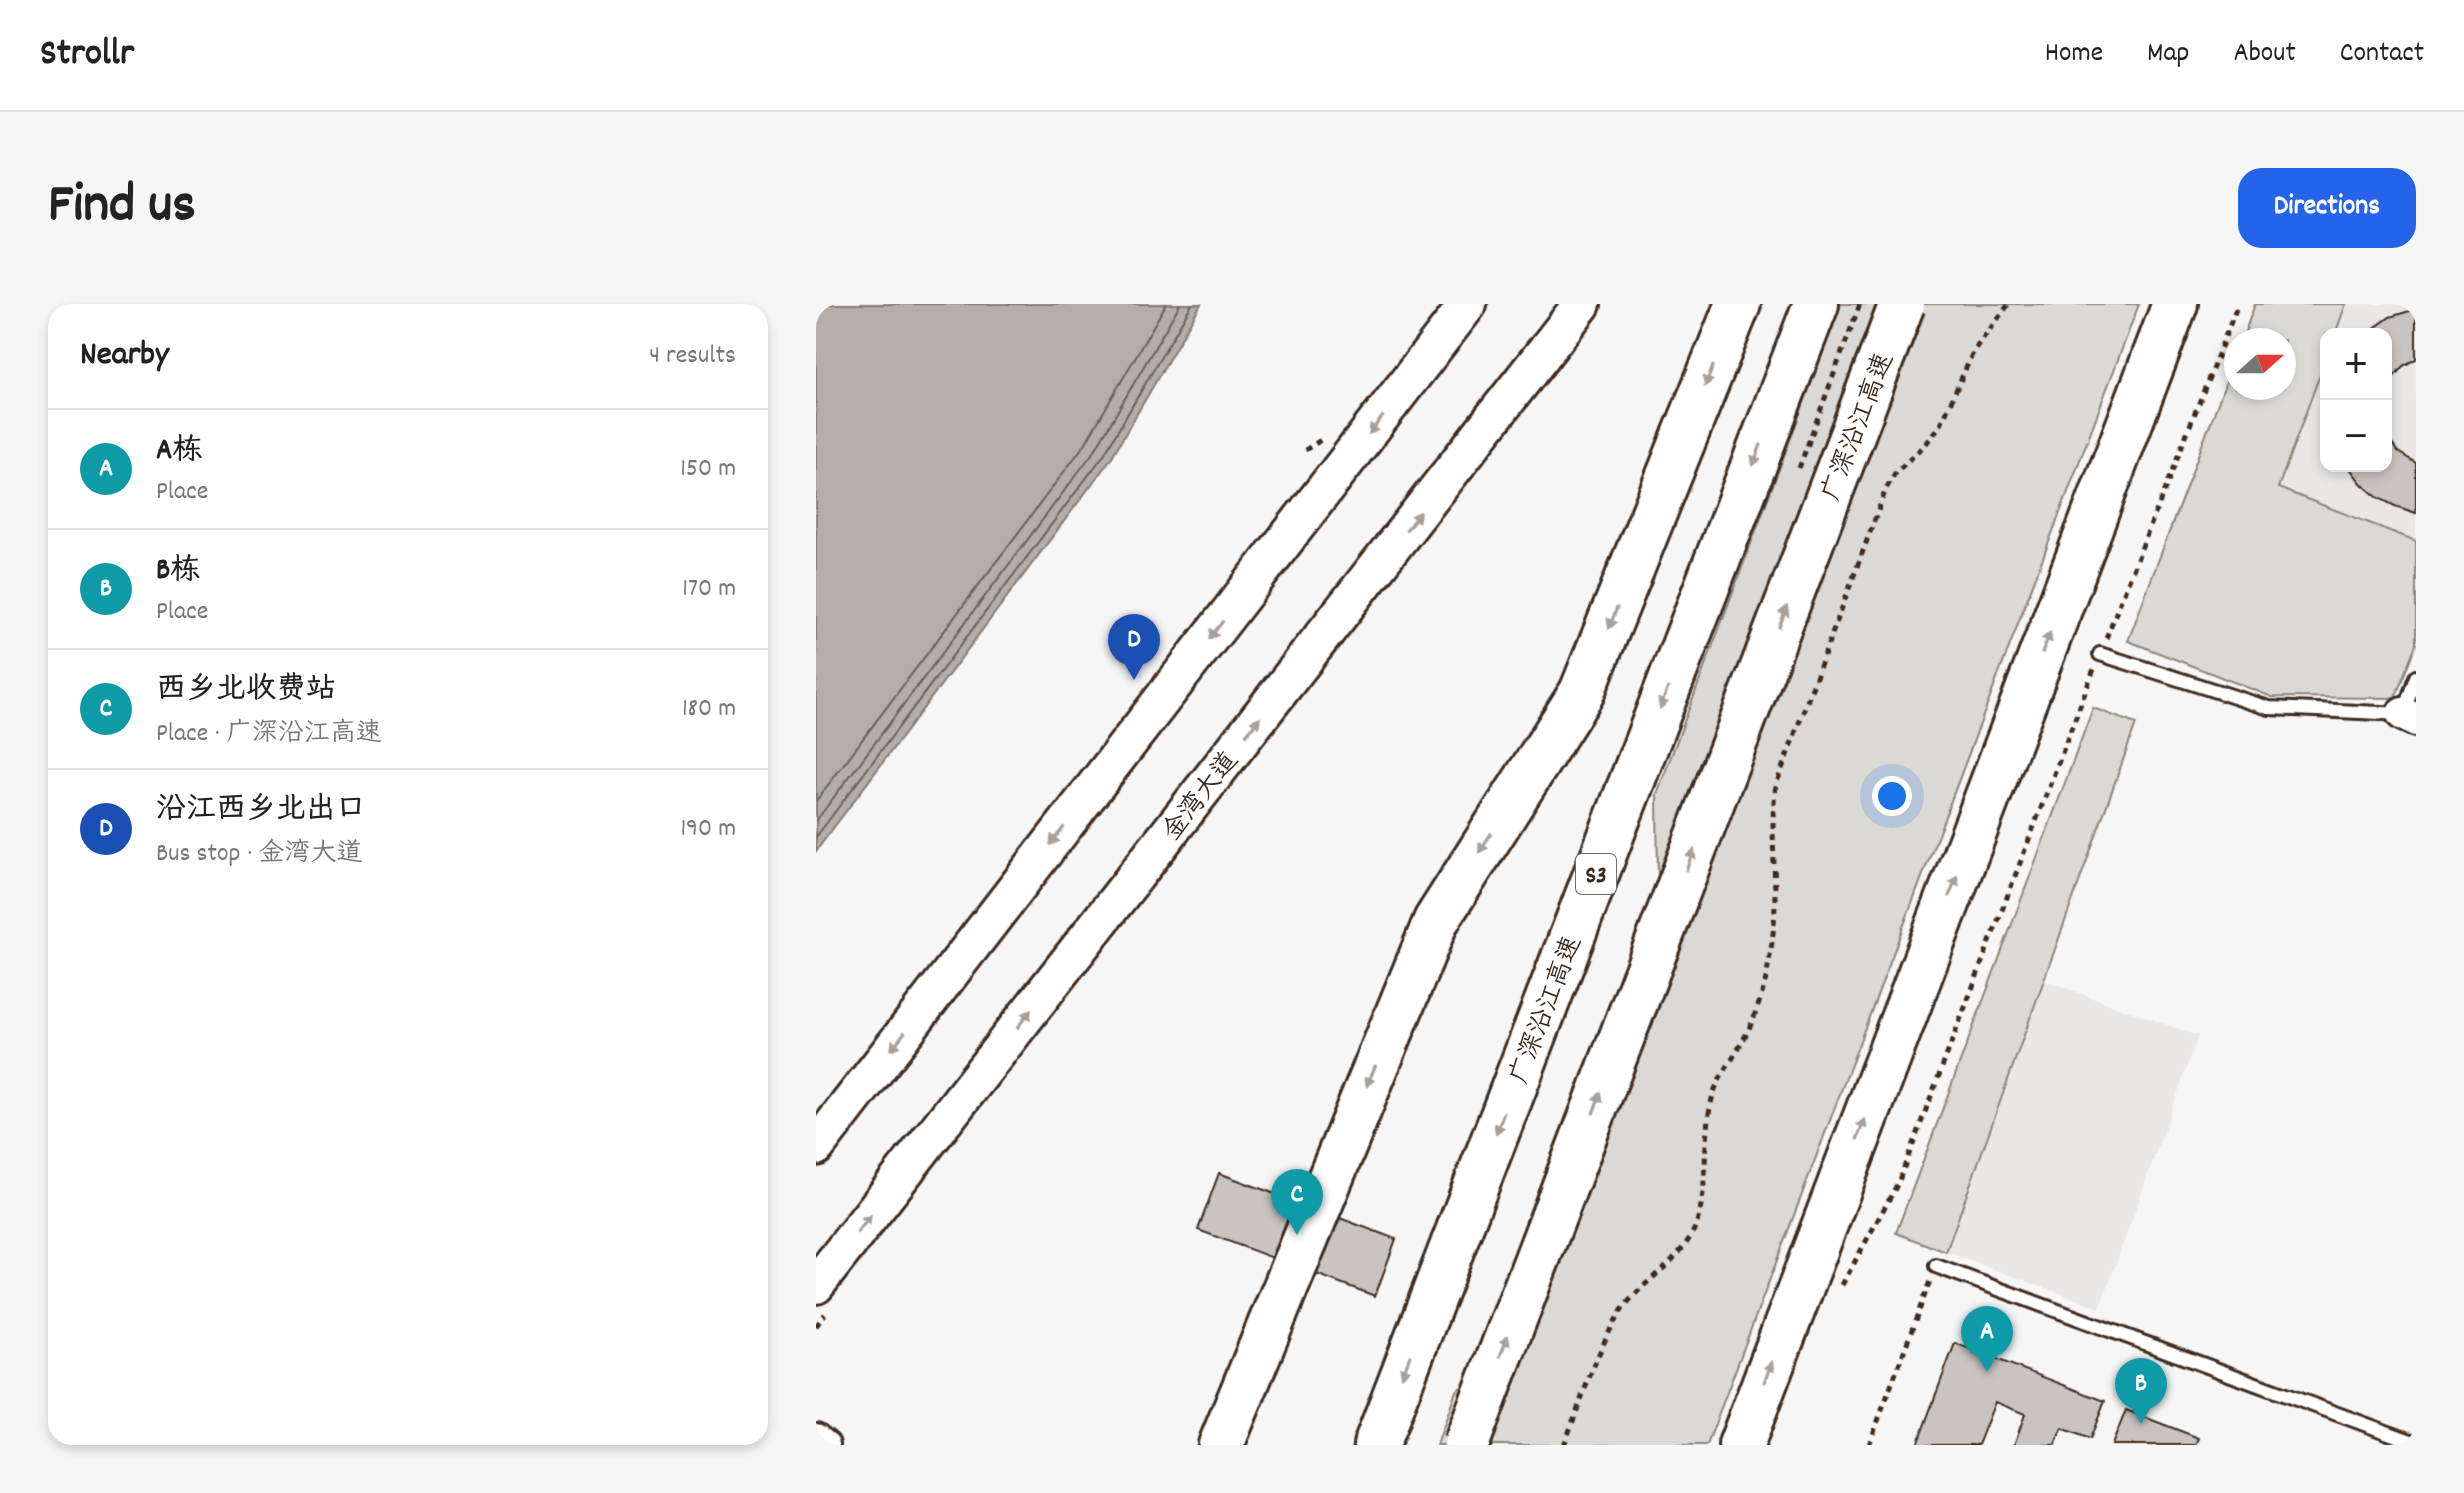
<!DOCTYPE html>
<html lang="en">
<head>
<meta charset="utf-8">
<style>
  body { margin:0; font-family:Dekko,"LXGW WenKai TC",sans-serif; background:#f6f6f6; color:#222 }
  .controls { position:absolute; right:24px; top:24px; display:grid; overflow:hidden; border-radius:16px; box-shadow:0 4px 12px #0003 }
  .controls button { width:72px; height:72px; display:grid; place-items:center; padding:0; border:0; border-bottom:2px solid #e0e0e0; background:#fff; color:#222; font:40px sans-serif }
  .compass { position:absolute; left:1408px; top:24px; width:72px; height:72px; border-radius:50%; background:#fff; box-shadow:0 4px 12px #0003; rotate:69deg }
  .you { position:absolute; left:1076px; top:492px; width:28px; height:28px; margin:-20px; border:6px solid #fff; border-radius:50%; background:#1a73e8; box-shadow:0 0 0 12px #1a73e833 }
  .badge { display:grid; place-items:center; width:52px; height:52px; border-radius:50%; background:#2563eb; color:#fff; font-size:26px; font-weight:700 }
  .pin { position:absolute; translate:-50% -66px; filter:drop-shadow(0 2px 4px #0008) }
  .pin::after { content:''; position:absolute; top:42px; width:28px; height:24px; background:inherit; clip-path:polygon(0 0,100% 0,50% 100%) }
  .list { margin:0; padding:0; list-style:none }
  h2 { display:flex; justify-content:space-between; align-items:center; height:104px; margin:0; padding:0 32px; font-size:34px }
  h2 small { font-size:26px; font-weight:400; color:#767676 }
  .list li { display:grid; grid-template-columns:52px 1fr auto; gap:24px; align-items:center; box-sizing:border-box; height:120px; padding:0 32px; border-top:2px solid #e0e0e0 }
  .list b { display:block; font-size:30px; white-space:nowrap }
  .list p { margin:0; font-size:26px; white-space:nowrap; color:#767676 }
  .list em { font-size:26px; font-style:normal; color:#767676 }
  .map { position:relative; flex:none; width:1600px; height:1141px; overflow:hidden; border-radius:24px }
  header { display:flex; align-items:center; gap:48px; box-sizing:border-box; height:112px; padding:0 40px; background:#fff; border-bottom:2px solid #e0e0e0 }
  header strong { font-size:38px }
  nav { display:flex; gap:44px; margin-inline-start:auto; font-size:28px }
  .intro { display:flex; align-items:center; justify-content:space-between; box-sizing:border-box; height:192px; padding:0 48px }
  h1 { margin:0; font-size:56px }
  .button { padding:20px 36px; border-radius:24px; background:#2563eb; color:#fff; font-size:28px; font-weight:700 }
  main { display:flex; gap:48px; padding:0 48px }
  aside { flex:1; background:#fff; border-radius:24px; box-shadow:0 4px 12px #0003 }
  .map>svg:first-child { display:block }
  .built { fill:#e9e7e6 }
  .green { fill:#dbd9d6; stroke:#8b827a; stroke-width:2 }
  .water { fill:#b4aeaa; stroke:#847972; stroke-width:2 }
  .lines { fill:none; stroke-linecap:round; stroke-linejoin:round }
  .shore { stroke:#6b5f56; stroke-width:2 }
  .building { fill:#c9c3c1; stroke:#3b2a1e; stroke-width:2 }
  .service-casing { stroke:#3b2a1e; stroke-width:18 }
  .minor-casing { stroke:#3b2a1e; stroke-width:32 }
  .tertiary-casing { stroke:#3b2a1e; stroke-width:38 }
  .secondary-casing { stroke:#3b2a1e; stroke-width:42 }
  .motorway-casing { stroke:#3b2a1e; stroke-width:50 }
  .path { stroke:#3b2a1e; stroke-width:5; stroke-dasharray:6 6; stroke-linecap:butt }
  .service { stroke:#fff; stroke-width:12 }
  .minor { stroke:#fff; stroke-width:26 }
  .tertiary { stroke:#fff; stroke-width:32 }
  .secondary { stroke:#fff; stroke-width:36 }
  .motorway { stroke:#fff; stroke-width:44 }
  .motorway-bridge-casing { stroke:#3b2a1e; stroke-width:50; stroke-linecap:butt }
  .motorway-bridge { stroke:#fff; stroke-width:44 }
  .oneway { fill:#a79f9a }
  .labels { text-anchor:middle; stroke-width:6; stroke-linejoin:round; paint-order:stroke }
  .shield { fill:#fff; stroke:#766a62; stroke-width:2 }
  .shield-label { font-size:24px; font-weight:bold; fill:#3b2a1e }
  .street-label { font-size:26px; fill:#3b2a1e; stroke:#fff }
</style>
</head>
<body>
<header>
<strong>Strollr</strong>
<nav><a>Home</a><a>Map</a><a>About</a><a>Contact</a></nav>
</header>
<div class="intro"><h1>Find us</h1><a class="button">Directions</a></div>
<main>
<aside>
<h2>Nearby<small>4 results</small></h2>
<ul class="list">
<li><span class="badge" style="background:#0f9aa8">A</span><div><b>A栋</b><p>Place</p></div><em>150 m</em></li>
<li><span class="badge" style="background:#0f9aa8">B</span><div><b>B栋</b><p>Place</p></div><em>170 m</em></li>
<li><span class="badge" style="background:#0f9aa8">C</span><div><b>西乡北收费站</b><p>Place · 广深沿江高速</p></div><em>180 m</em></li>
<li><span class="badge" style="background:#1a4fb4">D</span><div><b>沿江西乡北出口</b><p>Bus stop · 金湾大道</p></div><em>190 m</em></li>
</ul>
</aside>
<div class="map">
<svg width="1600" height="1141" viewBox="0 0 1600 1141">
  <rect width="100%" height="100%" fill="#f7f6f6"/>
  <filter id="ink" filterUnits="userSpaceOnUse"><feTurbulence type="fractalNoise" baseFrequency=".0125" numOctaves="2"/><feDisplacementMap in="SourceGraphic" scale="16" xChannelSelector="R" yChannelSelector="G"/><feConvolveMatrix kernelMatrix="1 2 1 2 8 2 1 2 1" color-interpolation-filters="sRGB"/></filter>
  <g filter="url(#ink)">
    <path class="built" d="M 1530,0 L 1600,0 L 1600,236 L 1461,184 L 1510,54 L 1510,162 L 1570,162 L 1570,30 L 1519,30 Z
      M 1228,676 L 1382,732 L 1284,1004 L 1130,948 Z"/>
    <path class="green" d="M 1025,0 L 1323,0 L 891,1141 L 621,1141 L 640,1087 L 704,1039 L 843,677 L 841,490 Z
      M 1439,0 L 1530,0 L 1519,30 L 1510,30 L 1510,54 L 1462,184 L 1600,237 L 1600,340 L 1579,394 L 1456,393 L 1312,337 L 1420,51 L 1420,84 L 1468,84 L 1468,36 L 1426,36 Z
      M 1277,404 L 1320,420 L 1130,948 L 1080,929 Z"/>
    <path class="water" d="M 0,0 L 385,0 L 294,156 L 0,547 Z"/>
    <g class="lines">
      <path class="shore" d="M 0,497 L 269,140 L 350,0
        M 0,517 L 279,146 L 364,0
        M 0,533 L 287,152 L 376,0"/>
    </g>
    <path class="building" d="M 1600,5 L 1600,55 L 1587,62 L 1570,82 L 1570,30 L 1550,30 L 1574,13 Z
      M 1570,132 L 1582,148 L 1600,159 L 1600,209 L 1579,202 L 1561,193 L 1546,180 L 1532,162 L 1570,162 Z
      M 403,869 L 580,935 L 559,992 L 382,926 Z
      M 1139,1039 L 1289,1097 L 1274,1135 L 1246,1124 L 1239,1141 L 1198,1141 L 1209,1110 L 1179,1098 L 1162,1141 L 1101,1141 Z
      M 1310,1106 L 1383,1134 L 1380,1141 L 1296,1141 Z"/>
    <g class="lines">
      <defs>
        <path id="service" d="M 1284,350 L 1453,404 L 1587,410 L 1600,373
          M 1120,962 L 1600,1139"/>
        <path id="minor" d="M 0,1133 L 10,1141"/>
        <path id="tertiary" d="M 1587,410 L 1600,416"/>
        <path id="secondary" d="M 0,843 L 652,0
          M 0,981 L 766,0"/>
        <path id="motorway" d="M 405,1141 L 620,617 L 766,388 L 922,0
          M 560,1141 L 1000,0
          M 925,1141 L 1359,0"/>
      </defs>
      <use href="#service" class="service-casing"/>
      <use href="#minor" class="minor-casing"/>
      <use href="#tertiary" class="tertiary-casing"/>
      <use href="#secondary" class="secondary-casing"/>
      <use href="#motorway" class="motorway-casing"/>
      <path class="path" d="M 489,146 L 508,134
        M 983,164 L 1044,0
        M 1290,334 L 1422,0
        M 1026,981 L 1082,879 L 1278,365
        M 0,1022 L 9,1010
        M 748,1141 C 764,1101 784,1035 809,1002 C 831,973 866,957 880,921 C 894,880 885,837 896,795 C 900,777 912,763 921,747 C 935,724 944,700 950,674 C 955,648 959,622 959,596 C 959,557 954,520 960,481 L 1070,185 L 1079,169 L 1109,141 L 1124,122 L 1158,46 L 1193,0
        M 1053,1141 L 1114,977"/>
      <use href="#service" class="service"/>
      <use href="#minor" class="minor"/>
      <use href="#tertiary" class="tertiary"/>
      <use href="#secondary" class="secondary"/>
      <use href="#motorway" class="motorway"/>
      <defs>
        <path id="motorway-bridge" d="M 650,1141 L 1086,0"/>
      </defs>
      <use href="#motorway-bridge" class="motorway-bridge-casing"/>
      <use href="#motorway-bridge" class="motorway-bridge"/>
    </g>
    <defs><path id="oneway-solid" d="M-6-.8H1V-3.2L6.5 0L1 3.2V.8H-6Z" transform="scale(2)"/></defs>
    <g class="oneway">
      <use href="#oneway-solid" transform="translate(893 72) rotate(112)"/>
      <use href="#oneway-solid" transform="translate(560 121) rotate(128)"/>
      <use href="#oneway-solid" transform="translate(941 151) rotate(111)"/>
      <use href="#oneway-solid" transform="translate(597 217) rotate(-52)"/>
      <use href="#oneway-solid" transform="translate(967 313) rotate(-69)"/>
      <use href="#oneway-solid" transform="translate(797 314) rotate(111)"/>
      <use href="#oneway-solid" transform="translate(400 326) rotate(128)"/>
      <use href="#oneway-solid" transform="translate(1230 339) rotate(-69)"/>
      <use href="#oneway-solid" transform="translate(848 394) rotate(111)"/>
      <use href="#oneway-solid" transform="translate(437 422) rotate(-52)"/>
      <use href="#oneway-solid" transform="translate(241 532) rotate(128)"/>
      <use href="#oneway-solid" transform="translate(669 539) rotate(123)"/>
      <use href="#oneway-solid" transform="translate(874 556) rotate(-69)"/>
      <use href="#oneway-solid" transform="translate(1137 582) rotate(-69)"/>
      <use href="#oneway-solid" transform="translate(208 715) rotate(-52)"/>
      <use href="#oneway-solid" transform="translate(82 737) rotate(128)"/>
      <use href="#oneway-solid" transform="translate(555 772) rotate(113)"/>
      <use href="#oneway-solid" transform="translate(781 799) rotate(-69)"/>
      <use href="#oneway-solid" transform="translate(684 819) rotate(111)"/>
      <use href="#oneway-solid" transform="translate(1045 825) rotate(-69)"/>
      <use href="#oneway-solid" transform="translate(48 920) rotate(-52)"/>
      <use href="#oneway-solid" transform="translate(688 1042) rotate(-69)"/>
      <use href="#oneway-solid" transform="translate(590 1062) rotate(111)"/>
      <use href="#oneway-solid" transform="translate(952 1068) rotate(-69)"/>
    </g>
  </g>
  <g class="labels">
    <rect class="shield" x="760" y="550" width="40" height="40" rx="6"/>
    <g class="shield-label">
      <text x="780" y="578">S3</text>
    </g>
    <g class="street-label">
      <text transform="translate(1040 122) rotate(-69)" y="9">广深沿江高速</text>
      <text transform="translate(383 491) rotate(-52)" y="9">金湾大道</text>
      <text transform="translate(728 705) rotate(-69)" y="9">广深沿江高速</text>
    </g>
  </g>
</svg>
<div class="controls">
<button>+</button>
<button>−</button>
</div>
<svg class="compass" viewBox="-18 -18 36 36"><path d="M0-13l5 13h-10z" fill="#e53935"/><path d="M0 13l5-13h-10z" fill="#767676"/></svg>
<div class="you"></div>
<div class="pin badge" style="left:1171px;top:1068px;background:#0f9aa8">A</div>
<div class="pin badge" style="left:1325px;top:1120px;background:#0f9aa8">B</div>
<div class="pin badge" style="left:481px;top:931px;background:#0f9aa8">C</div>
<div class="pin badge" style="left:318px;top:376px;background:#1a4fb4">D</div>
</div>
</main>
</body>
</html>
